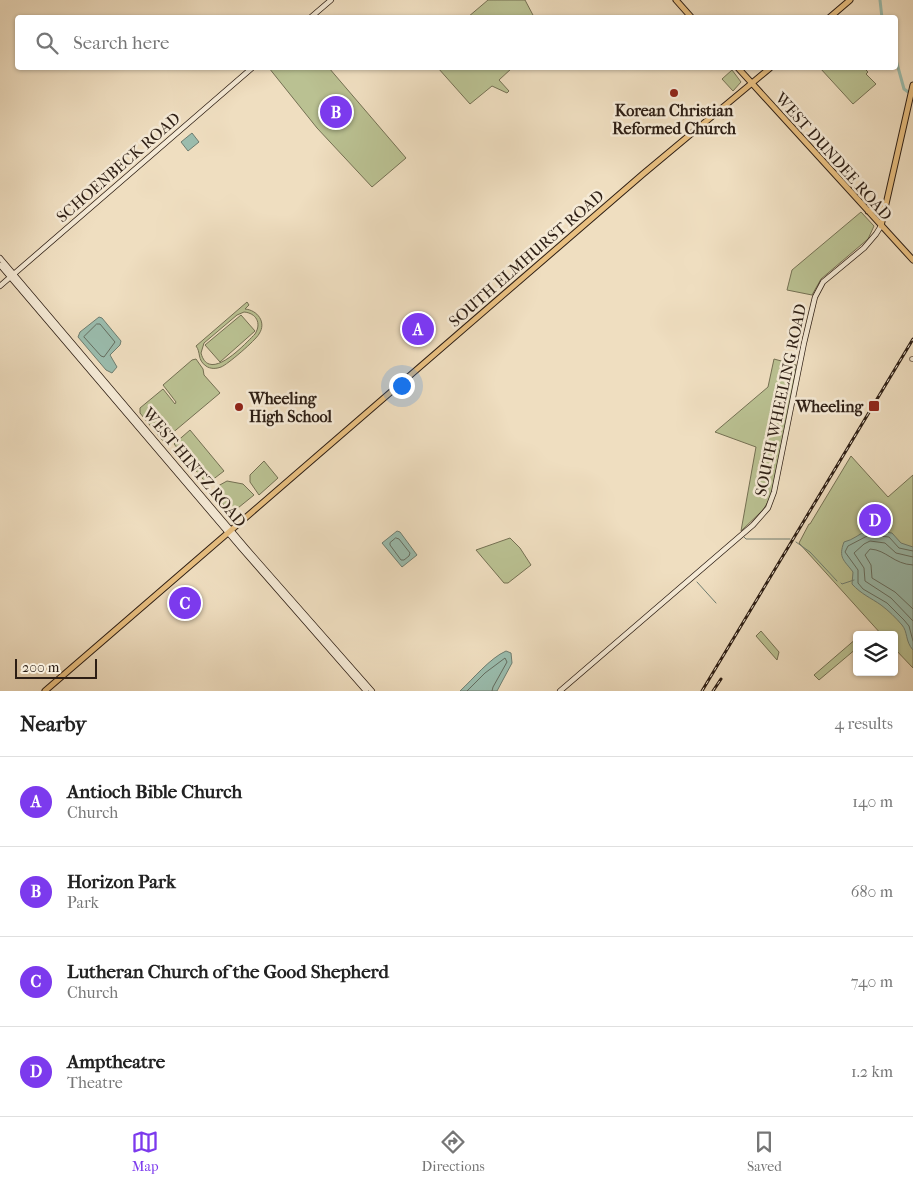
<!DOCTYPE html>
<html lang="en">
<head>
<meta charset="utf-8">
<style>
  body { margin:0; font-family:"IM FELL French Canon",serif; background:#f6f6f6; color:#222 }
  .controls { position:absolute; right:15px; bottom:15px; display:grid; overflow:hidden; border-radius:5px; box-shadow:0 1px 4px #0004 }
  .controls button { width:45px; height:45px; display:grid; place-items:center; padding:0; border:0; border-bottom:1px solid #e0e0e0; background:#fff; color:#222; font:25px sans-serif }
  .scale { position:absolute; left:15px; bottom:12px; width:82px; box-sizing:border-box; padding-left:5px; border:2px solid #2d1e14; border-top:0; font-size:14px; line-height:18px; white-space:nowrap; color:#2d1e14; -webkit-text-stroke:4px #f5ead6; paint-order:stroke }
  .you { position:absolute; left:401px; top:385px; width:18px; height:18px; margin:-12px; border:4px solid #fff; border-radius:50%; background:#1a73e8; box-shadow:0 0 0 8px #1a73e833 }
  .badge { display:grid; place-items:center; width:32px; height:32px; border-radius:50%; background:#7c3aed; color:#fff; font-size:16px; font-weight:700 }
  .pin { position:absolute; translate:-50% -50%; border:2px solid #fff; box-shadow:0 1px 5px #0006 }
  .list { margin:0; padding:0; list-style:none }
  h2 { display:flex; justify-content:space-between; align-items:center; height:65px; margin:0; padding:0 20px; font-size:21px }
  h2 small { font-size:16px; font-weight:400; color:#767676 }
  .list li { display:grid; grid-template-columns:32px 1fr auto; gap:15px; align-items:center; box-sizing:border-box; height:90px; padding:0 20px; border-top:1px solid #e0e0e0 }
  .list b { display:block; font-size:19px; white-space:nowrap }
  .list p { margin:0; font-size:16px; white-space:nowrap; color:#767676 }
  .list em { font-size:16px; font-style:normal; color:#767676 }
  .icon { flex:none; width:28px; height:28px; fill:none; stroke:currentColor; stroke-width:2; stroke-linecap:round; stroke-linejoin:round }
  .map { position:relative; flex:none; width:913px; height:691px; overflow:hidden }
  .search { position:absolute; background:#fff; box-shadow:0 1px 4px #0004; left:15px; right:15px; top:15px; height:55px; display:flex; align-items:center; gap:12px; box-sizing:border-box; padding:0 18px; border-radius:5px; color:#767676; font-size:19px }
  .sheet { height:425px; background:#fff }
  nav { display:flex; justify-content:space-around; align-items:center; box-sizing:border-box; height:70px; border-top:1px solid #e0e0e0; background:#fff; font-size:14px; color:#767676 }
  nav a { display:grid; justify-items:center; gap:2px }
  nav .on { color:#7c3aed }
  .map>svg:first-child { display:block }
  .green { fill:#bac192; stroke:#747053; fill-rule:evenodd }
  .water { fill:#9abcad; stroke:#6e7d70 }
  .lines { fill:none; stroke-linecap:round; stroke-linejoin:round }
  .shore { stroke:#646d60; stroke-width:1 }
  .stream { stroke:#6e7d70; stroke-width:1 }
  .canal { stroke:#9abcad; stroke-width:3 }
  .tertiary-casing { stroke:#5e4e3f; stroke-width:5.5 }
  .secondary-casing { stroke:#2d1e14; stroke-width:6 }
  .primary-casing { stroke:#2d1e14; stroke-width:7 }
  .tertiary { stroke:#f5ead6; stroke-width:4 }
  .secondary { stroke:#f5ead6; stroke-width:4.5 }
  .primary { stroke:#e8bf80; stroke-width:5 }
  .rail-casing { stroke:#2d1e14; stroke-width:3 }
  .rail { stroke:#f5ead6; stroke-width:1; stroke-dasharray:4; stroke-linecap:butt }
  .poi-dot { fill:#8f2418; stroke:#f5ead6; stroke-width:2 }
  .labels { text-anchor:middle; stroke-width:5; stroke-linejoin:round; paint-order:stroke }
  .poi-label { font-size:16px; font-weight:bold; fill:#2d1e14; stroke:#f5ead6 }
  .street-label { font-size:16px; fill:#2d1e14; stroke:#f5ead6 }
</style>
</head>
<body>
<div class="map">
<svg width="913" height="691" viewBox="0 0 913 691">
  <rect width="100%" height="100%" fill="#efdec0"/>
  <filter id="stains"><feTurbulence type="fractalNoise" baseFrequency=".004" numOctaves="4"/><feColorMatrix values="0 0 0 0 .2 0 0 0 0 .09 0 0 0 0 .02 0 0 0 .5 -.17"/></filter>
  <radialGradient id="worn" r=".72"><stop offset=".6" stop-color="#630" stop-opacity="0"/><stop offset="1" stop-color="#630" stop-opacity=".3"/></radialGradient>
  <path class="green" d="M 488,0 L 525,0 L 534,17 L 468,17 Z
    M 269,68 L 329,68 L 406,158 L 372,187 L 317,128 Z
    M 438,68 L 512,68 L 499,80 L 509,91 L 507,93 L 492,86 L 470,104 Z
    M 820,68 L 864,68 L 868,72 L 866,74 L 876,84 L 853,104 Z
    M 732,70 L 741,82 L 733,91 L 722,79 Z
    M 861,212 L 874,226 L 868,239 L 821,279 L 812,295 L 787,290 L 792,270 Z
    M 247,302 L 249,305 L 245,309 C 257,310 267,322 259,334 C 256,340 227,365 221,367 C 216,369 210,369 206,366 C 197,360 201,352 196,346 ZM 244,312 C 256,313 262,323 255,334 C 245,344 209,384 201,353 L 204,343 L 237,315 Z
    M 241,315 L 255,331 L 220,362 L 205,345 Z
    M 196,359 L 203,369 L 204,375 L 220,393 L 164,440 L 162,440 L 140,413 L 140,408 L 163,389 L 175,404 L 176,402 L 163,385 L 192,360 Z
    M 774,359 L 796,365 L 793,388 L 771,497 L 763,510 L 741,531 L 756,447 L 715,432 L 768,387 Z
    M 190,430 L 224,471 L 207,484 L 174,444 Z
    M 851,456 L 888,497 L 913,475 L 913,668 L 894,648 L 894,635 L 882,635 L 799,543 L 809,524 L 810,524 Z
    M 264,461 L 278,478 L 259,495 L 250,482 L 250,475 Z
    M 227,481 L 243,484 L 254,495 L 233,512 L 229,511 L 212,491 L 218,486 Z
    M 510,538 L 520,548 L 531,565 L 508,583 L 504,583 L 476,550 Z
    M 761,631 L 779,652 L 777,660 L 756,636 Z
    M 857,638 L 857,648 L 819,680 L 814,675 Z"/>
  <path class="water" d="M 192,133 L 199,142 L 188,151 L 181,142 Z
    M 99,317 L 102,318 L 121,341 L 120,345 L 110,355 L 117,367 L 112,373 L 106,370 L 78,337 L 80,332 Z
    M 868,530 L 892,533 L 901,543 L 913,547 L 913,650 C 905,641 908,632 902,625 C 896,618 889,611 881,605 C 871,598 861,594 852,584 L 853,572 C 844,560 838,558 844,542 C 853,540 859,534 868,530 Z
    M 397,531 L 400,532 L 417,555 L 402,567 L 382,543 Z
    M 506,651 L 511,653 L 512,663 L 497,691 L 460,691 C 473,679 490,658 506,651 Z"/>
  <g class="lines">
    <path class="shore" d="M 97,324 L 100,324 L 115,342 L 104,357 L 101,356 L 84,337 Z
      M 396,538 L 399,539 L 410,553 L 409,556 L 404,560 L 401,560 L 390,545 L 390,543 Z
      M 913,551 L 899,548 L 889,537 L 869,535 L 848,546 L 845,552 L 858,570 L 858,583 L 863,589 L 887,603 L 904,620 L 909,626 L 913,641
      M 913,557 L 896,553 L 885,543 L 870,541 L 864,544 L 854,553 L 864,568 L 865,581 L 891,598 L 913,621
      M 913,565 C 893,564 887,550 870,549 L 865,555 L 871,565 L 872,578 L 895,592 L 913,609
      M 467,691 L 485,673 L 505,658 L 507,662 L 493,687 L 492,691"/>
    <path class="stream" d="M 744,537 L 746,539 L 790,539
      M 796,542 L 810,552 L 837,581
      M 697,582 L 716,603
      M 841,583 L 842,584 L 854,580"/>
    <path class="canal" d="M 880,0 L 882,18
      M 896,60 L 904,89 L 911,94"/>
    <defs>
      <path id="tertiary" d="M 912,359 L 913,359"/>
      <path id="secondary" d="M 310,18 L 331,0
        M 0,258 L 247,549 L 372,691
        M 0,265 L 241,548 L 366,691
        M 0,286 L 252,68
        M 560,691 L 753,525 L 768,508 L 774,492 L 804,343 L 815,297 L 823,282 L 864,248 L 876,234 L 881,226"/>
      <path id="primary" d="M 676,0 L 692,18
        M 829,18 L 850,0
        M 738,68 L 913,260
        M 868,211 L 878,209 L 886,203
        M 881,226 L 913,85
        M 45,691 L 643,174 L 770,68"/>
    </defs>
    <use href="#tertiary" class="tertiary-casing"/>
    <use href="#secondary" class="secondary-casing"/>
    <use href="#primary" class="primary-casing"/>
    <use href="#tertiary" class="tertiary"/>
    <use href="#secondary" class="secondary"/>
    <use href="#primary" class="primary"/>
    <defs>
      <path id="rail" d="M 702,691 L 913,339
        M 713,691 L 721,679"/>
    </defs>
    <use href="#rail" class="rail-casing"/>
    <use href="#rail" class="rail"/>
  </g>
  <g class="poi-dot">
    <circle cx="674" cy="93" r="5"/>
    <rect x="868" y="400" width="12" height="12" rx="2.5"/>
    <circle cx="239" cy="407" r="5"/>
  </g>
  <g class="labels">
    <g class="poi-label">
      <text x="674" y="116">Korean Christian<tspan x="674" dy="18">Reformed Church</tspan></text>
      <text x="249" y="404" text-anchor="start">Wheeling<tspan x="249" dy="18">High School</tspan></text>
      <text x="863" y="412" text-anchor="end">Wheeling</text>
    </g>
    <g class="street-label">
      <text transform="translate(834 156) rotate(48)" y="6">WEST DUNDEE ROAD</text>
      <text transform="translate(118 167) rotate(-41)" y="6">SCHOENBECK ROAD</text>
      <text transform="translate(526 258) rotate(-41)" y="6">SOUTH ELMHURST ROAD</text>
      <text transform="translate(780 400) rotate(-78)" y="6">SOUTH WHEELING ROAD</text>
      <text transform="translate(195 467) rotate(50)" y="6">WEST HINTZ ROAD</text>
    </g>
  </g>
  <rect width="100%" height="100%" filter="url(#stains)"/>
  <rect width="100%" height="100%" fill="url(#worn)"/>
</svg>
<div class="controls">
<button><svg class="icon" aria-label="layers" viewBox="0 0 24 24"><path d="M12 4l9 5-9 5-9-5zM3 14l9 5 9-5"/></svg></button>
</div>
<div class="scale">200 m</div>
<div class="you"></div>
<div class="pin badge" style="left:418px;top:329px">A</div>
<div class="pin badge" style="left:336px;top:112px">B</div>
<div class="pin badge" style="left:185px;top:603px">C</div>
<div class="pin badge" style="left:875px;top:520px">D</div>
<div class="search"><svg class="icon" aria-label="search" viewBox="0 0 24 24"><circle cx="10" cy="10" r="6"/><path d="M15 15l6 6"/></svg>Search here</div>
</div>
<section class="sheet">
<h2>Nearby<small>4 results</small></h2>
<ul class="list">
<li><span class="badge">A</span><div><b>Antioch Bible Church</b><p>Church</p></div><em>140 m</em></li>
<li><span class="badge">B</span><div><b>Horizon Park</b><p>Park</p></div><em>680 m</em></li>
<li><span class="badge">C</span><div><b>Lutheran Church of the Good Shepherd</b><p>Church</p></div><em>740 m</em></li>
<li><span class="badge">D</span><div><b>Amptheatre</b><p>Theatre</p></div><em>1.2 km</em></li>
</ul>
</section>
<nav>
<a class="on"><svg class="icon" aria-label="map" viewBox="0 0 24 24"><path d="M3 6l6-2 6 2 6-2v14l-6 2-6-2-6 2zM9 4v14M15 6v14"/></svg>Map</a>
<a><svg class="icon" aria-label="directions" viewBox="0 0 24 24"><path d="M12 3l9 9-9 9-9-9zM9 14v-3h6M13 9l2 2-2 2"/></svg>Directions</a>
<a><svg class="icon" aria-label="saved" viewBox="0 0 24 24"><path d="M7 4h10v16l-5-4-5 4z"/></svg>Saved</a>
</nav>
</body>
</html>
